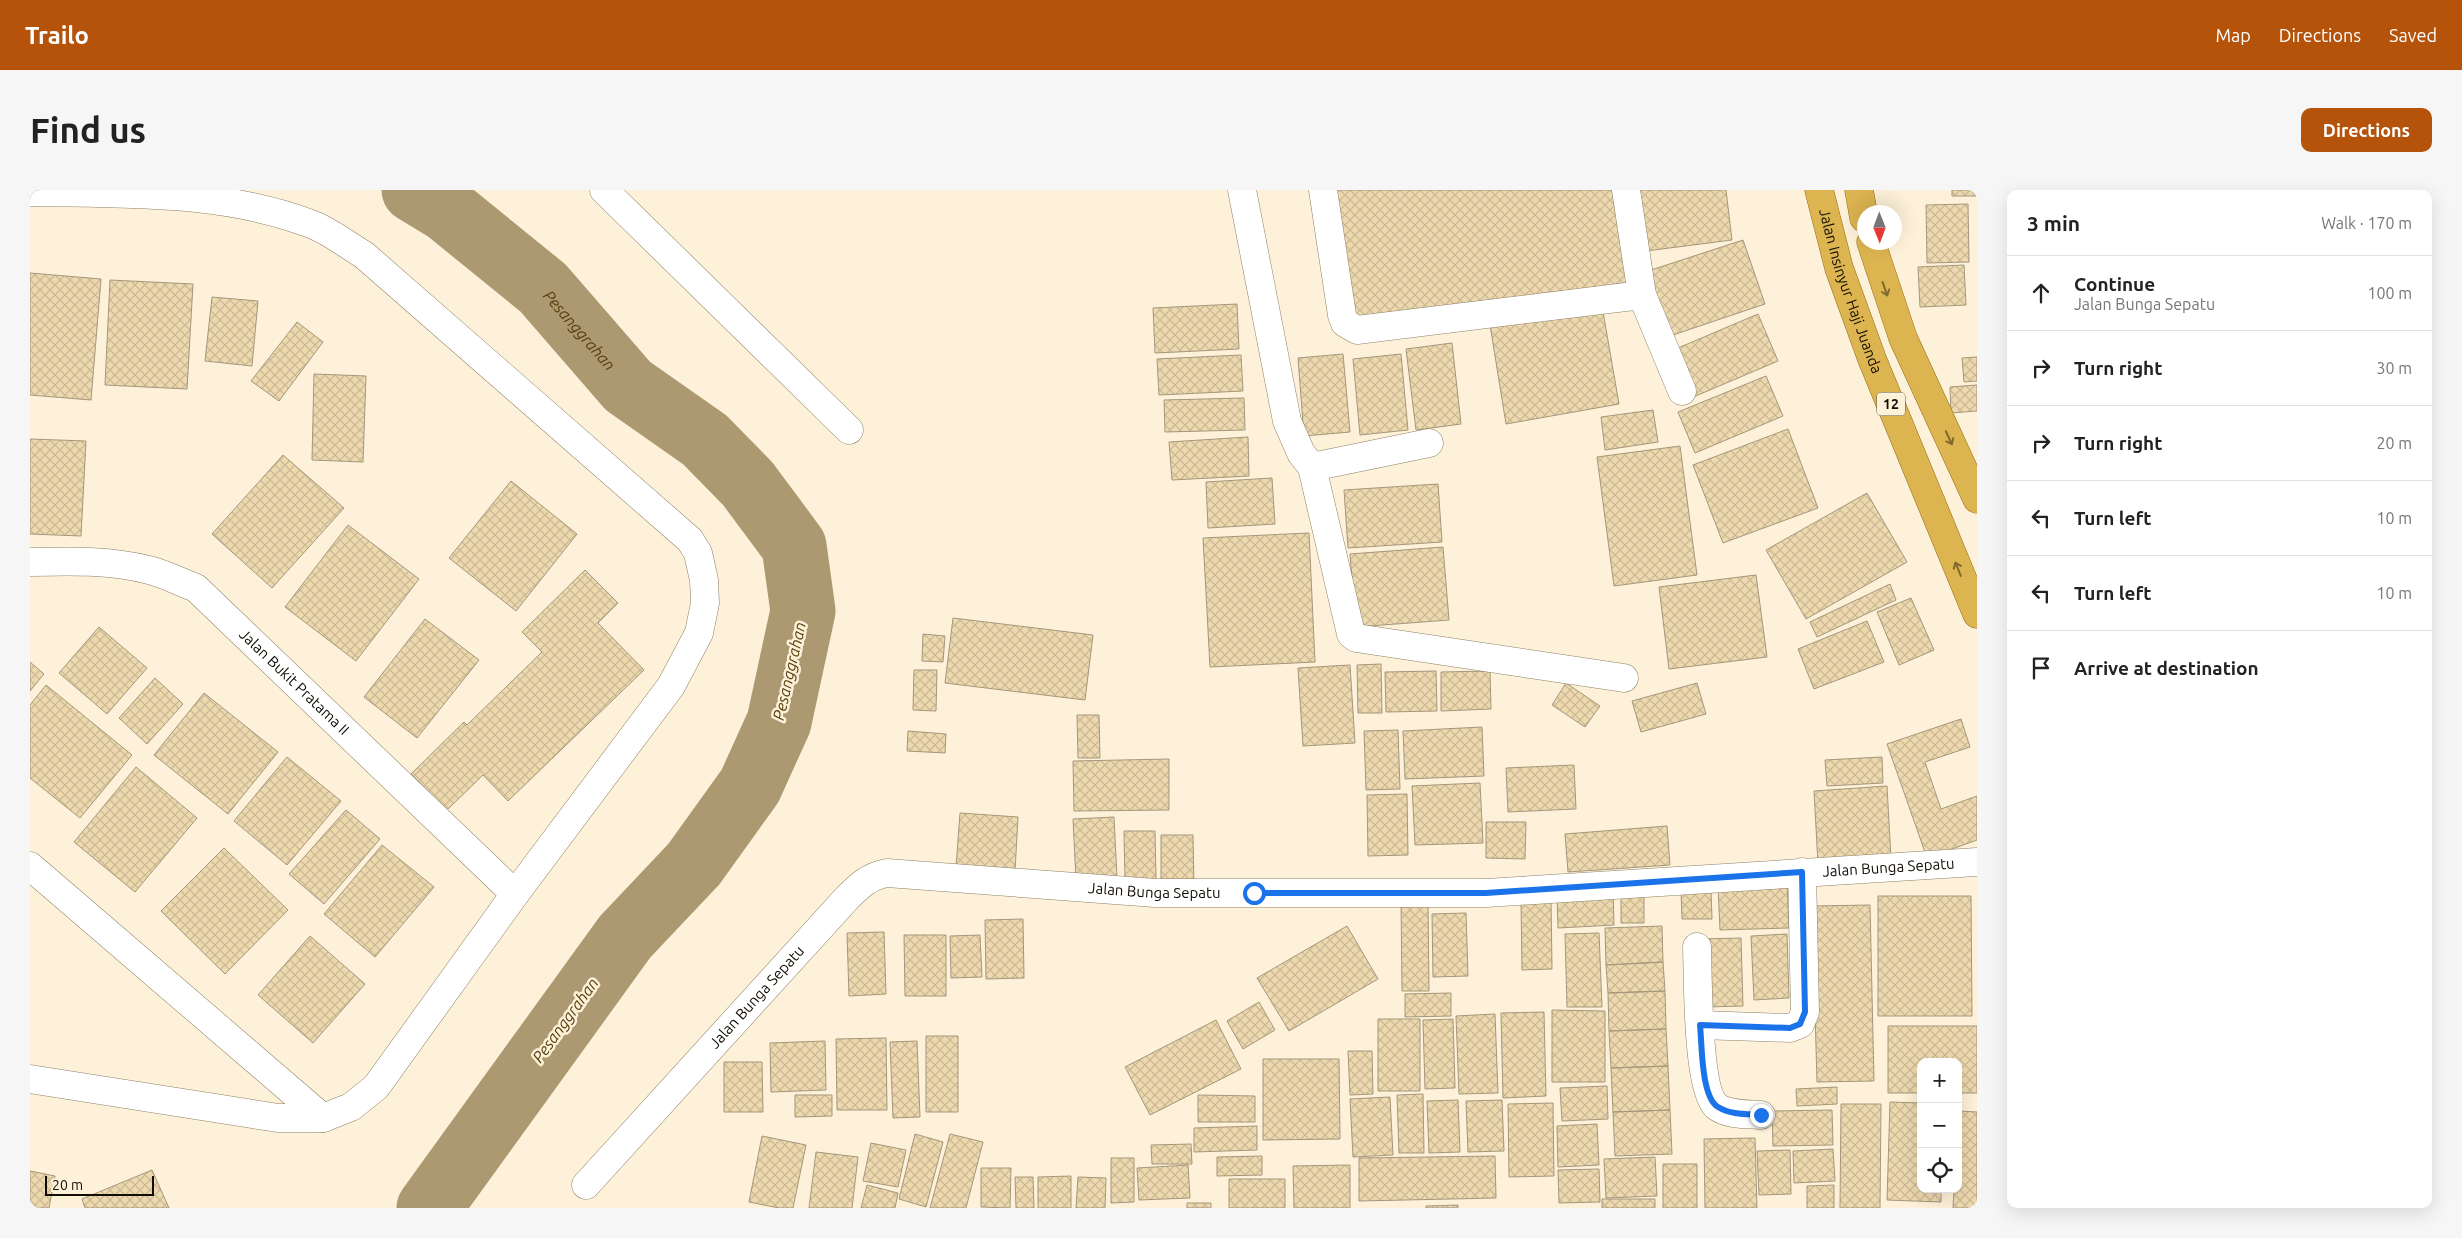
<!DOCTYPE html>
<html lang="en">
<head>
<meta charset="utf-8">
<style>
  body { margin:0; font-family:Ubuntu,sans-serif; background:#f6f6f6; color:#222 }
  .controls { position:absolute; right:15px; bottom:15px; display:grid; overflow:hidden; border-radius:10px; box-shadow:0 5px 20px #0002 }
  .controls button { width:45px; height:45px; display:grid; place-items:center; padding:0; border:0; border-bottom:1px solid #e0e0e0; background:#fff; color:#222; font:25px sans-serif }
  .compass { position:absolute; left:1827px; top:15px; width:45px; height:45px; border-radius:50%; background:#fff; box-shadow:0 5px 20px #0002; rotate:179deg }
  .scale { position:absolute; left:15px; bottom:12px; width:109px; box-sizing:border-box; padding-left:5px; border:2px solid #120d04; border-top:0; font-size:14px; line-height:18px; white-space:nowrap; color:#120d04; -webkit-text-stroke:4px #fdf1d9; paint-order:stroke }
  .stop { position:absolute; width:15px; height:15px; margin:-11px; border:4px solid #1a73e8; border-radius:50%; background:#fff }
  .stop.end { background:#1a73e8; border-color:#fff; box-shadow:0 1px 5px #0008 }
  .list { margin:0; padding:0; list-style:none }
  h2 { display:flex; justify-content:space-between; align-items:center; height:65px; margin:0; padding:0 20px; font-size:21px }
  h2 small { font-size:16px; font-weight:400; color:#767676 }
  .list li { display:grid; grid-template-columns:32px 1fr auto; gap:15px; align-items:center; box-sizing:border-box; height:75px; padding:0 20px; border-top:1px solid #e0e0e0 }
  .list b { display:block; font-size:19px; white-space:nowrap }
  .list p { margin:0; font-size:16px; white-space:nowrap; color:#767676 }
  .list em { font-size:16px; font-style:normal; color:#767676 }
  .icon { flex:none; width:28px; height:28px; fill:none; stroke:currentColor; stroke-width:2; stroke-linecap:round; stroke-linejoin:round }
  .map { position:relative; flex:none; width:1947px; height:1018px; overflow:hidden; border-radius:10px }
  header { display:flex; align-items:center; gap:30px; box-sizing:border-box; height:70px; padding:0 25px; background:#b45309; color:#fff }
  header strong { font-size:24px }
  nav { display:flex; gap:28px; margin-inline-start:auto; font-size:18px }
  .intro { display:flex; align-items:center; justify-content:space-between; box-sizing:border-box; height:120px; padding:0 30px }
  h1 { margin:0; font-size:35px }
  .button { padding:12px 22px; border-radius:10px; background:#b45309; color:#fff; font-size:18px; font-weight:700 }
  main { display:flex; gap:30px; padding:0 30px }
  aside { flex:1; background:#fff; border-radius:10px; box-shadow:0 5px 20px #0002 }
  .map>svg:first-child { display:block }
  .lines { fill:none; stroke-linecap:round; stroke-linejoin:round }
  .stream { stroke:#ad9971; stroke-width:11 }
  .river { stroke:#ad9971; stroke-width:65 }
  .building { fill:url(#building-cross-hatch); stroke:#a5977b }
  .minor-casing { stroke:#8d8064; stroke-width:29 }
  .trunk-casing { stroke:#906e19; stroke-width:29 }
  .minor { stroke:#fff; stroke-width:28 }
  .trunk { stroke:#dcb450; stroke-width:28 }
  .oneway { stroke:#81692e }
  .route { stroke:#1a73e8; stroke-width:6 }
  .labels { text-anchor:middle; stroke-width:5; stroke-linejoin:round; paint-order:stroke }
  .shield { fill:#fdf1d9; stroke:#585144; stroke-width:1 }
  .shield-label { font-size:14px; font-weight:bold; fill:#120d04 }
  .street-label { font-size:15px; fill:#120d04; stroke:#fdf1d9 }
  .water-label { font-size:16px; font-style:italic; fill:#56400d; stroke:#fdf1d9 }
</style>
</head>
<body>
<header>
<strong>Trailo</strong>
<nav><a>Map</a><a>Directions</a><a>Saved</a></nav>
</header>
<div class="intro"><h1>Find us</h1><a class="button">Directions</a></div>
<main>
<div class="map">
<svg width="1947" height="1018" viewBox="0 0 1947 1018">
  <defs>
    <pattern id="building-cross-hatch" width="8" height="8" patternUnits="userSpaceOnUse" patternTransform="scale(1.25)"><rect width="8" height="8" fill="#eed9af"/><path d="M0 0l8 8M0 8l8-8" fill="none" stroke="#cbb995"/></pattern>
  </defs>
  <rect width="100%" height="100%" fill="#fdf1d9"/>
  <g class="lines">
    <path class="stream" d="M 407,0 L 417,20"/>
    <path class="river" id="s1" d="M 384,0 L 417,20 L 513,98 L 598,196 L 675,250 L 718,294 L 764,356 L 773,421 L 749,532 L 720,596 L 664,674 L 595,747 L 399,1018"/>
  </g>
  <path class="building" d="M 1304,0 L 1590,0 L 1602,95 L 1320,130 Z
    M 1608,0 L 1696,0 L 1702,50 L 1616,61 Z
    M 1922,0 L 1947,0 L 1947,6 L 1922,6 Z
    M 1938,14 L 1939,72 L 1897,73 L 1896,15 Z
    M 1713,50 L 1735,114 L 1640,146 L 1618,81 Z
    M 1934,75 L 1936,115 L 1890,117 L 1888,77 Z
    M 0,83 L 71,89 L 61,210 L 0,205 Z
    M 80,90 L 163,94 L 157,199 L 75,195 Z
    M 182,107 L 228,111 L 222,176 L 175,171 Z
    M 1207,114 L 1209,159 L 1125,163 L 1123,118 Z
    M 1572,116 L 1589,214 L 1476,234 L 1460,135 Z
    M 1728,124 L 1748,171 L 1661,208 L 1641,161 Z
    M 267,132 L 293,152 L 249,211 L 221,191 Z
    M 1422,153 L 1431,234 L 1386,240 L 1376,159 Z
    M 1313,164 L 1320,242 L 1274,246 L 1268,168 Z
    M 1371,164 L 1378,240 L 1330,245 L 1323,169 Z
    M 1211,165 L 1213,201 L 1129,205 L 1127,169 Z
    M 1947,167 L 1947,191 L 1934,192 L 1932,168 Z
    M 284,184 L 336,186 L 333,272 L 282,270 Z
    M 1736,186 L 1753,226 L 1665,263 L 1648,222 Z
    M 1947,195 L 1947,221 L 1921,223 L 1920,197 Z
    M 1214,208 L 1215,240 L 1135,242 L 1134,210 Z
    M 1623,220 L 1628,252 L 1575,260 L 1571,227 Z
    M 1758,239 L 1788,318 L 1693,353 L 1663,275 Z
    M 1218,247 L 1219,286 L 1142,290 L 1139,252 Z
    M 0,249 L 56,251 L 51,346 L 0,344 Z
    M 1650,256 L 1667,385 L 1584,396 L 1567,267 Z
    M 253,265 L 314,318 L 242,398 L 182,344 Z
    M 1242,288 L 1245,334 L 1178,338 L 1176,292 Z
    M 481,291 L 547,344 L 486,421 L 419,368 Z
    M 1408,294 L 1412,352 L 1318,358 L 1314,300 Z
    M 1837,303 L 1877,372 L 1776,429 L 1736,360 Z
    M 318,335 L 389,389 L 326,471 L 255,417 Z
    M 1279,343 L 1285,472 L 1180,477 L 1173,348 Z
    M 1413,357 L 1419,430 L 1326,437 L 1320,364 Z
    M 555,380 L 588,413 L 568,433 L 614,480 L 478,611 L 453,585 L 417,620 L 381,584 L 434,532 L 437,535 L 512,462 L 492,442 Z
    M 1726,385 L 1737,467 L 1639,479 L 1629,397 Z
    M 1860,394 L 1866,410 L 1787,447 L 1780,432 Z
    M 1881,408 L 1904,460 L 1869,475 L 1847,422 Z
    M 923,428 L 1063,445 L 1055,510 L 915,493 Z
    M 395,429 L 449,470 L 387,548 L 334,507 Z
    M 1837,431 L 1854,472 L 1784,499 L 1768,459 Z
    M 69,437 L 117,478 L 77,524 L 29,483 Z
    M 893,444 L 915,446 L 913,472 L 892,471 Z
    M 0,472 L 14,484 L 0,501 Z
    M 1351,474 L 1352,523 L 1328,523 L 1327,475 Z
    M 1320,475 L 1325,553 L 1273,556 L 1268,478 Z
    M 884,480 L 907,480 L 906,521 L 883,520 Z
    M 1406,481 L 1407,521 L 1356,522 L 1355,482 Z
    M 1460,481 L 1461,519 L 1411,521 L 1411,482 Z
    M 125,488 L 153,514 L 117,554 L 89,528 Z
    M 1536,493 L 1570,516 L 1555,537 L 1522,515 Z
    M 1667,493 L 1676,524 L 1611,542 L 1602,511 Z
    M 16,495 L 102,565 L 50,628 L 0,588 L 0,515 Z
    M 174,503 L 248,562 L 198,624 L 124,565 Z
    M 1047,525 L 1069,525 L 1070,568 L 1048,568 Z
    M 1931,529 L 1940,557 L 1895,572 L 1911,619 L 1947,606 L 1947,650 L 1897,668 L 1857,554 Z
    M 1452,537 L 1454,586 L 1375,589 L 1373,541 Z
    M 1368,540 L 1370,599 L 1336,600 L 1334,541 Z
    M 878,541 L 916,544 L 915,563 L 877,561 Z
    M 257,567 L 311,611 L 257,675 L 204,631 Z
    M 1852,567 L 1853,593 L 1797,596 L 1795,570 Z
    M 1139,569 L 1139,620 L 1044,621 L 1043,571 Z
    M 1544,575 L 1546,619 L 1478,622 L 1476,578 Z
    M 106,577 L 167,628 L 105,702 L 44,652 Z
    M 1450,593 L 1453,653 L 1385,655 L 1382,596 Z
    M 1857,596 L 1861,669 L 1788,674 L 1784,601 Z
    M 1377,604 L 1378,665 L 1338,666 L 1337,605 Z
    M 316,620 L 350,649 L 294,714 L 259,684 Z
    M 930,623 L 988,627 L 985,681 L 926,677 Z
    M 1084,627 L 1087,688 L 1046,690 L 1043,629 Z
    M 1456,632 L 1496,632 L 1495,669 L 1456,668 Z
    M 1637,636 L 1640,675 L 1538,682 L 1535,644 Z
    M 1094,641 L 1125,641 L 1126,690 L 1095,691 Z
    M 1131,645 L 1163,645 L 1164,700 L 1131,700 Z
    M 352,655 L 404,697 L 345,767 L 294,724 Z
    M 194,658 L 258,720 L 195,784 L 131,721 Z
    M 1757,693 L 1759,738 L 1690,740 L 1688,696 Z
    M 1583,700 L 1584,735 L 1528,738 L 1527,703 Z
    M 1591,700 L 1614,700 L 1614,733 L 1591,733 Z
    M 1651,701 L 1681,701 L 1682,729 L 1652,729 Z
    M 1848,706 L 1941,706 L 1942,826 L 1848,826 Z
    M 1398,710 L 1399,801 L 1372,801 L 1371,711 Z
    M 1521,710 L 1522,779 L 1492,780 L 1491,711 Z
    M 1840,715 L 1844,891 L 1787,892 L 1782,716 Z
    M 1436,723 L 1438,786 L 1403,787 L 1402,724 Z
    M 993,729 L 994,788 L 956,789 L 955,730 Z
    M 1317,736 L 1348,789 L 1259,841 L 1227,788 Z
    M 1632,736 L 1633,772 L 1576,775 L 1575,738 Z
    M 854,742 L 856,804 L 819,806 L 817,743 Z
    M 1569,743 L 1572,817 L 1537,817 L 1535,744 Z
    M 1757,744 L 1759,808 L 1724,810 L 1721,746 Z
    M 874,745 L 916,745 L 916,806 L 875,806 Z
    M 950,745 L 952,787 L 921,788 L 920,746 Z
    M 280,746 L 335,794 L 283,853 L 228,805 Z
    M 1711,748 L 1713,816 L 1676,817 L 1673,749 Z
    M 1633,772 L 1635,801 L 1578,803 L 1576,775 Z
    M 1635,801 L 1636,839 L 1579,841 L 1578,803 Z
    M 1421,803 L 1421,826 L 1375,827 L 1375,804 Z
    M 1229,812 L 1245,840 L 1213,859 L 1197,831 Z
    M 1522,820 L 1575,821 L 1575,892 L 1522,892 Z
    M 1514,822 L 1516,906 L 1473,908 L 1471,823 Z
    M 1465,824 L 1468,903 L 1429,904 L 1426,826 Z
    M 1348,829 L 1390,829 L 1390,901 L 1348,901 Z
    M 1423,829 L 1425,898 L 1395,899 L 1393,830 Z
    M 1186,830 L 1211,879 L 1120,925 L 1095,877 Z
    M 1858,836 L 1947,836 L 1947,903 L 1928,903 L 1928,872 L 1891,872 L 1891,903 L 1858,903 Z
    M 1636,839 L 1638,876 L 1581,878 L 1579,841 Z
    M 896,846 L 928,846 L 928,922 L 896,922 Z
    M 856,848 L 857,920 L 807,920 L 806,849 Z
    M 795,851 L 796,900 L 741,902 L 740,853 Z
    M 887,851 L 890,927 L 863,928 L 860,852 Z
    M 1318,861 L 1342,861 L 1343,904 L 1320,905 Z
    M 1233,869 L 1309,869 L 1310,949 L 1233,950 Z
    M 694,872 L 732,872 L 733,922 L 694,922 Z
    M 1638,876 L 1640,920 L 1583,922 L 1581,878 Z
    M 1577,896 L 1578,929 L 1532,931 L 1530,898 Z
    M 1807,897 L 1807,914 L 1767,916 L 1766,899 Z
    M 1393,904 L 1394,963 L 1369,963 L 1367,905 Z
    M 765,905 L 802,905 L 802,926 L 765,927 Z
    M 1168,905 L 1225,906 L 1225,932 L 1168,932 Z
    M 1360,907 L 1363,965 L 1323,967 L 1320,909 Z
    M 1428,910 L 1430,962 L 1399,963 L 1397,911 Z
    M 1472,910 L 1474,961 L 1438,962 L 1436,911 Z
    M 1860,912 L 1891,913 L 1891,999 L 1911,999 L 1911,1012 L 1857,1010 Z
    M 1523,913 L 1524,986 L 1479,987 L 1478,914 Z
    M 1811,914 L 1851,914 L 1850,1018 L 1810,1018 Z
    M 1640,920 L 1642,964 L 1585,966 L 1583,922 Z
    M 1802,920 L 1803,955 L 1743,956 L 1742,921 Z
    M 1929,921 L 1947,922 L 1947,1018 L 1923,1018 L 1924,999 L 1928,999 Z
    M 1567,934 L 1569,975 L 1528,977 L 1527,936 Z
    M 1227,936 L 1227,960 L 1164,962 L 1164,938 Z
    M 885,944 L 913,952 L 896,1017 L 869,1009 Z
    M 920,944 L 953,952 L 936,1018 L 900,1018 Z
    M 732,946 L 776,955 L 763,1018 L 749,1018 L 719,1012 Z
    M 1725,948 L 1727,1018 L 1675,1018 L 1674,949 Z
    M 841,953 L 876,960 L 868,997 L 833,991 Z
    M 1161,954 L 1162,974 L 1122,974 L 1121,955 Z
    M 1803,959 L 1805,991 L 1764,993 L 1763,961 Z
    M 1760,960 L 1761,1004 L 1729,1005 L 1727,961 Z
    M 786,962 L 828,967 L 822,1018 L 779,1018 Z
    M 1232,966 L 1232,985 L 1187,986 L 1187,967 Z
    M 1465,966 L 1466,1008 L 1329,1011 L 1329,968 Z
    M 1625,967 L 1627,1006 L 1576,1008 L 1574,969 Z
    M 1081,968 L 1104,968 L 1104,1012 L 1081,1013 Z
    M 1633,974 L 1667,974 L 1667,1018 L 1633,1018 Z
    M 1158,975 L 1160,1008 L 1109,1010 L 1107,978 Z
    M 1320,975 L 1320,1018 L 1264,1018 L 1263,976 Z
    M 951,978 L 981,978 L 980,1018 L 951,1017 Z
    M 1569,979 L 1570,1012 L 1529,1013 L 1528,980 Z
    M 122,980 L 139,1018 L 55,1018 L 52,1009 Z
    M 0,981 L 25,986 L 19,1018 L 0,1018 Z
    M 1041,986 L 1041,1018 L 1008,1018 L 1008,987 Z
    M 985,987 L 1003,987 L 1004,1018 L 986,1018 Z
    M 1048,987 L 1076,988 L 1075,1018 L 1046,1018 Z
    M 1199,989 L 1255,989 L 1255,1018 L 1199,1018 Z
    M 837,995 L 868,1003 L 865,1018 L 831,1018 Z
    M 1804,995 L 1804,1018 L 1777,1018 L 1777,996 Z
    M 1572,1009 L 1625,1009 L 1625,1018 L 1572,1018 Z
    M 1157,1013 L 1181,1013 L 1181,1018 L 1157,1018 Z
    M 1428,1015 L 1428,1018 L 1396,1018 L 1396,1016 Z"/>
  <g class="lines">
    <defs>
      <g id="minor">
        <path d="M 574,0 L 819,240"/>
        <path d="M 1212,0 L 1257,231 L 1271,263 L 1282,277 L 1321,444 L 1326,448 L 1594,488"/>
        <path d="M 1293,0 L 1312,125 L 1315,133 L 1327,140 L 1612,105"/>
        <path d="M 1596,0 L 1612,105 L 1652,201"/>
        <path d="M 0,2 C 94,4 192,0 281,34 C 300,41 317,55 334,65 L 660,350 L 668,363 L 674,390 L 675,413 L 669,443 L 641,496 L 485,704 L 346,897 L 321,917 L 293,928 L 248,928 L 0,889"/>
        <path d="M 1282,277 L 1399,253"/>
        <path id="s2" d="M 0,372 C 40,371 80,370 119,380 C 135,384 150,392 166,398 L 485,704"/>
        <path d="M 0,676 L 293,928"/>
        <path d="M 1667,757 C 1668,786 1667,898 1686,916 C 1697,925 1717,924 1731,925"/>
        <path d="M 1670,835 L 1760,838 L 1770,834 L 1775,822 L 1772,682"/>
        <path id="s3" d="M 556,995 L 817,708 C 829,696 839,686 857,683 L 1125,703 L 1456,703 L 1947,672"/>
      </g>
      <g id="trunk">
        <path id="s4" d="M 1789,0 L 1809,78 L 1842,169 L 1947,424"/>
        <path d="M 1829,0 L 1834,28"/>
        <path d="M 1841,52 L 1873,148 L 1947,309"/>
      </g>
    </defs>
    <use href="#minor" class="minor-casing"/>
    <use href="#trunk" class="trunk-casing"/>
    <use href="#minor" class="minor"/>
    <use href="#trunk" class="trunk"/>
  </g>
  <defs><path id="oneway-shaft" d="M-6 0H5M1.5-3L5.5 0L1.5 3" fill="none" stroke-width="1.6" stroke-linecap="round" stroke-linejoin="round" transform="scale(1.25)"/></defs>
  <g class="oneway">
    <use href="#oneway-shaft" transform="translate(1855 99) rotate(71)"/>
    <use href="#oneway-shaft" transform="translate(1919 248) rotate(65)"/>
    <use href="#oneway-shaft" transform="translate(1928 379) rotate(-112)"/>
  </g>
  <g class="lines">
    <path class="route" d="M 1224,703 L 1456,703 L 1772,682 L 1775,822 L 1770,834 L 1760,838 L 1670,835 C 1672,854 1671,907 1688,917 C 1701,925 1717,924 1731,925"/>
  </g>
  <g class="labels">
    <rect class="shield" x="1847" y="202.5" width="28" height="23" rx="4"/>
    <g class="shield-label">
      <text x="1861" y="219">12</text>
    </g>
    <g class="street-label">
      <text dy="5" stroke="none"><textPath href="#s4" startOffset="106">Jalan Insinyur Haji Juanda</textPath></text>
      <text dy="5" stroke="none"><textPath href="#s2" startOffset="306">Jalan Bukit Pratama II</textPath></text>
      <text dy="5" stroke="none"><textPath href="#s3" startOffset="1439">Jalan Bunga Sepatu</textPath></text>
      <text dy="5" stroke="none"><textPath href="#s3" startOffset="704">Jalan Bunga Sepatu</textPath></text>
      <text dy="5" stroke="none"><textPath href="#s3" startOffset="254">Jalan Bunga Sepatu</textPath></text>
    </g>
    <g class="water-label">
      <text dy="6" stroke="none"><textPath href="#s1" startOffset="218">Pesanggrahan</textPath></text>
      <text transform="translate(759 481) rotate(-77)" y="6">Pesanggrahan</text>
      <text transform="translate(535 830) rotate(-54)" y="6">Pesanggrahan</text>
    </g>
  </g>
</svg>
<div class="controls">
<button>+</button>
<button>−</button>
<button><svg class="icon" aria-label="locate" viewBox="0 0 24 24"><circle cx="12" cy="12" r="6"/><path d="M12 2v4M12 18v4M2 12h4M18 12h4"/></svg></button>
</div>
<svg class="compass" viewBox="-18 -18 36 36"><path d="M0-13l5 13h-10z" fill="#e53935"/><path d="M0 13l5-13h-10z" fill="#767676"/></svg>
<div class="scale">20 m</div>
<div class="stop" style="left:1224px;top:703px"></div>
<div class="stop end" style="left:1731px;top:925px"></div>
</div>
<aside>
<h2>3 min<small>Walk · 170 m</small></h2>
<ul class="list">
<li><svg class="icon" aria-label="ahead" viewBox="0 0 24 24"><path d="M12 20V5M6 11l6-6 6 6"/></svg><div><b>Continue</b><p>Jalan Bunga Sepatu</p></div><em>100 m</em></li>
<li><svg class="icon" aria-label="right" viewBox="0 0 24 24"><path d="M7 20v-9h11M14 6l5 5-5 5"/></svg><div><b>Turn right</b></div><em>30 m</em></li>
<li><svg class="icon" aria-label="right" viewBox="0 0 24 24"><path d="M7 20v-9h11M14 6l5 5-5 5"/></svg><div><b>Turn right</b></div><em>20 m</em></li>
<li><svg class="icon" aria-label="left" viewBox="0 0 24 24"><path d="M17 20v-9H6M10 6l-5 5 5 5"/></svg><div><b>Turn left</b></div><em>10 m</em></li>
<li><svg class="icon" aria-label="left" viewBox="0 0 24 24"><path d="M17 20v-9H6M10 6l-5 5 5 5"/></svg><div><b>Turn left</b></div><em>10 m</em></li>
<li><svg class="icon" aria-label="arrive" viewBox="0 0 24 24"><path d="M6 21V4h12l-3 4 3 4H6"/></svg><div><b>Arrive at destination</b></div></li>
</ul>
</aside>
</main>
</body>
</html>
